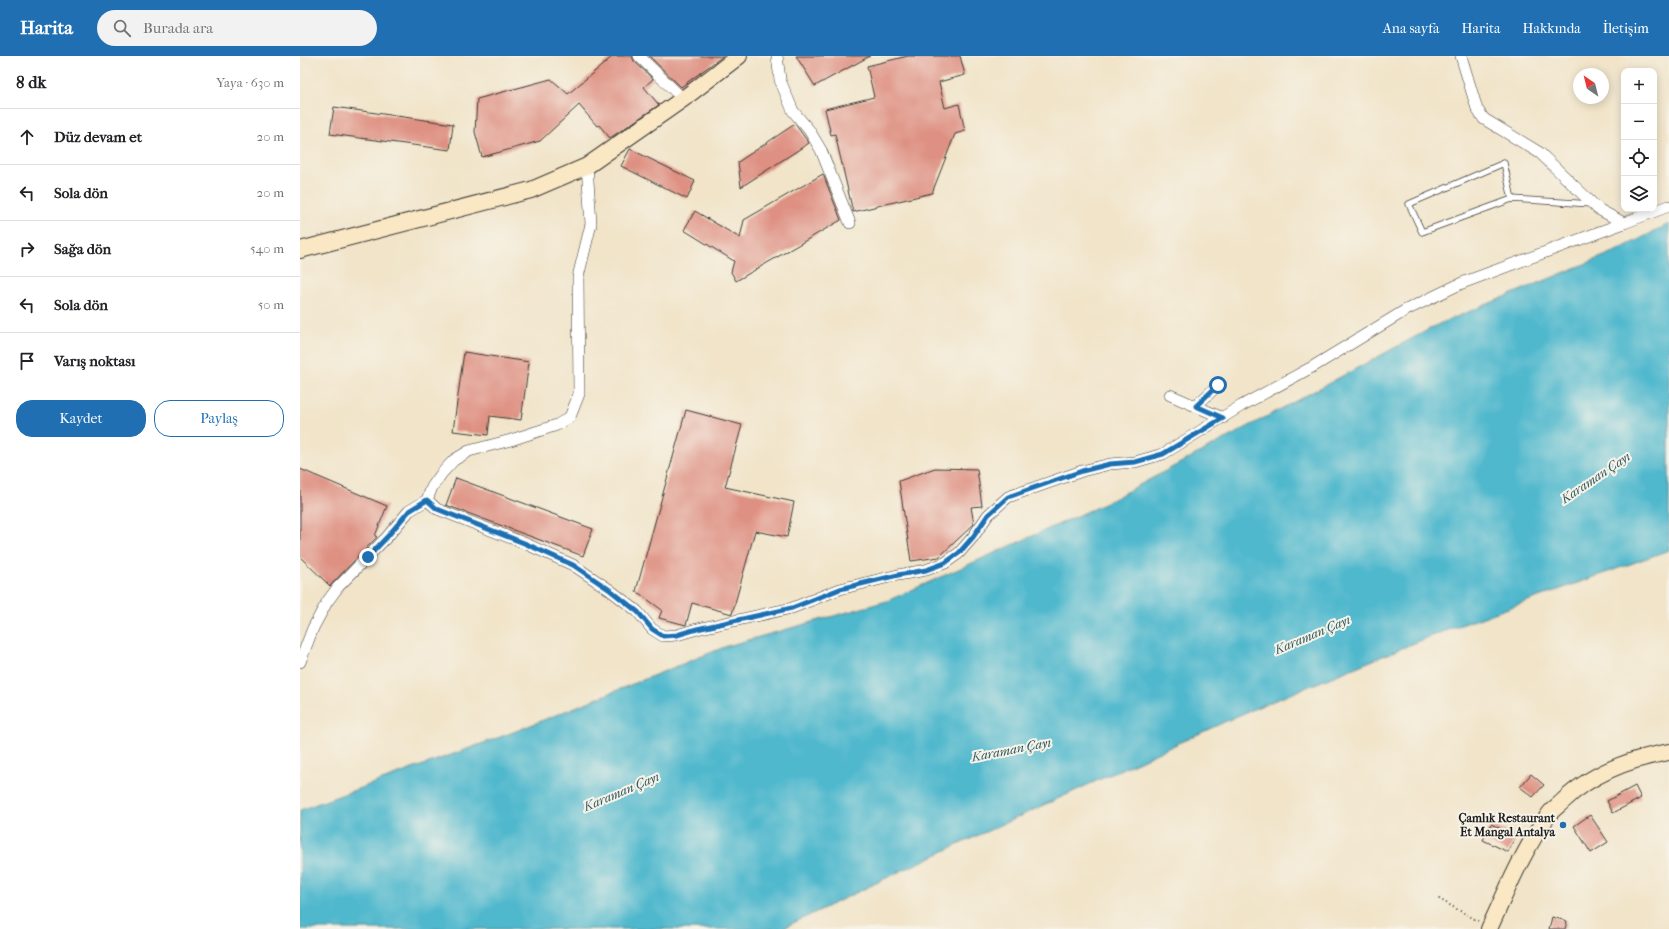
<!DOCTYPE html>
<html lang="tr">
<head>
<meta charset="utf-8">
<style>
  body { margin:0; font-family:"IM FELL French Canon",serif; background:#f2f2f2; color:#202124 }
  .controls { position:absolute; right:12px; top:12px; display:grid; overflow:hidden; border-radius:8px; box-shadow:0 2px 10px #0003 }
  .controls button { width:36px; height:36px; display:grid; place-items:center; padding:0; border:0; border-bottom:1px solid #e0e0e0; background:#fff; color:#202124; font:20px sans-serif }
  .compass { position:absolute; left:1273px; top:12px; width:36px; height:36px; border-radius:50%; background:#fff; box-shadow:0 2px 10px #0003; rotate:325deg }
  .stop { position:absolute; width:12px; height:12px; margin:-9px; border:3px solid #1f6fb2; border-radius:50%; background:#fff }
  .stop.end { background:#1f6fb2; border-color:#fff; box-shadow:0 1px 4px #0008 }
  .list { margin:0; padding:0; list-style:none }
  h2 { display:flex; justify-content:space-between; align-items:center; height:52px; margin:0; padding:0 16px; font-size:17px }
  h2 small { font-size:13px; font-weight:400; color:#757577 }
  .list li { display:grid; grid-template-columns:26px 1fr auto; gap:12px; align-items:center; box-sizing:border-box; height:56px; padding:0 16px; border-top:1px solid #e0e0e0 }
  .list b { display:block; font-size:15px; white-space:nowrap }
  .list em { font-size:13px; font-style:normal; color:#757577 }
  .actions { display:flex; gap:8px; padding:12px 16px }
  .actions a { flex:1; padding:9px 0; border:1px solid #1f6fb2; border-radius:16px; text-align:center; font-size:14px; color:#1f6fb2 }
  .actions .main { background:#1f6fb2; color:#fff }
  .icon { flex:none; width:22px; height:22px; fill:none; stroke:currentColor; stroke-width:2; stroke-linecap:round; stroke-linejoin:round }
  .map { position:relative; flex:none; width:1369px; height:873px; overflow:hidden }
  header { display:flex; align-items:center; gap:24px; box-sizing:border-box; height:56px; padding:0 20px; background:#1f6fb2; color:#fff }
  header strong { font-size:19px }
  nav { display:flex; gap:22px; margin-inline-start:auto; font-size:14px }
  .search { width:280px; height:36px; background:#f2f2f2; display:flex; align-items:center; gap:10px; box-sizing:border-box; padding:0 14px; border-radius:22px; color:#757577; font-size:15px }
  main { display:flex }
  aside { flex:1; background:#fff }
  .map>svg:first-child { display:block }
  .water { fill:#50b8cd; stroke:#366a74 }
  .building { fill:#de9082 }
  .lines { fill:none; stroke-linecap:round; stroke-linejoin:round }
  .lane-casing { stroke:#3c3a36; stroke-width:7 }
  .street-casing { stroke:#3c3a36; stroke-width:12 }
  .secondary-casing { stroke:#3c3a36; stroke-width:18 }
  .path { stroke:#3c3a36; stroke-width:2; stroke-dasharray:1 3; stroke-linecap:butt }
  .lane { stroke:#fff; stroke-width:5.5 }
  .street { stroke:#fff; stroke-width:11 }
  .secondary { stroke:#fae7c3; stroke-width:16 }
  .route { stroke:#1f6fb2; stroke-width:5 }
  .poi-dot { fill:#1f6fb2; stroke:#f7f3e8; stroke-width:1.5 }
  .labels { text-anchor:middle; stroke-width:4; stroke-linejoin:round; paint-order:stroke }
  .poi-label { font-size:12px; font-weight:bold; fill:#1c1c1c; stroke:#f7f3e8; text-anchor:end }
  .water-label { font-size:13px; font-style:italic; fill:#315a63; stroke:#f7f3e8 }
</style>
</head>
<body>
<header>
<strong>Harita</strong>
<div class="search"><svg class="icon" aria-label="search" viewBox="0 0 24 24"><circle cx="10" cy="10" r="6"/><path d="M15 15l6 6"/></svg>Burada ara</div>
<nav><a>Ana sayfa</a><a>Harita</a><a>Hakkında</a><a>İletişim</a></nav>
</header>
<main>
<aside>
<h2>8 dk<small>Yaya · 630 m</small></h2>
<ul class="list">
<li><svg class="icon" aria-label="ahead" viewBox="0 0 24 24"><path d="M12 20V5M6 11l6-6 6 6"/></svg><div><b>Düz devam et</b></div><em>20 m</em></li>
<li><svg class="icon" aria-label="left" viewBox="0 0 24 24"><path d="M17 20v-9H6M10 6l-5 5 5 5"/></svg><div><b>Sola dön</b></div><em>20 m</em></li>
<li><svg class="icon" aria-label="right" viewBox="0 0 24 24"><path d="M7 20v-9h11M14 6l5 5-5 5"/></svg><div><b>Sağa dön</b></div><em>540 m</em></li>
<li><svg class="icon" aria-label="left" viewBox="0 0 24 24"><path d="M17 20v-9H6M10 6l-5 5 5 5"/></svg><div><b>Sola dön</b></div><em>50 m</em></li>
<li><svg class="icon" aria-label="arrive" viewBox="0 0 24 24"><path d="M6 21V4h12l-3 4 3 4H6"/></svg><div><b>Varış noktası</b></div></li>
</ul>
<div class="actions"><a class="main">Kaydet</a><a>Paylaş</a></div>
</aside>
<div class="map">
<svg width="1369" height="873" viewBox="0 0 1369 873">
  <rect width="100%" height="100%" fill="#f7f3e8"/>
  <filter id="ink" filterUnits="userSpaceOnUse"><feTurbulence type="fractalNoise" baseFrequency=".025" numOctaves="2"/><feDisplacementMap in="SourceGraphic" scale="8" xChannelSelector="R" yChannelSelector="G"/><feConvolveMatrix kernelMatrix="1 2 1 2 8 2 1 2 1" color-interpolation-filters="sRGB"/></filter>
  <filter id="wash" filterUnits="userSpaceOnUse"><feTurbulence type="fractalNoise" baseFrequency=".012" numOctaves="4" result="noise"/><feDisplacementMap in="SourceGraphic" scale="16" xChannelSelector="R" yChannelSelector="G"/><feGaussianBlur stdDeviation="0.9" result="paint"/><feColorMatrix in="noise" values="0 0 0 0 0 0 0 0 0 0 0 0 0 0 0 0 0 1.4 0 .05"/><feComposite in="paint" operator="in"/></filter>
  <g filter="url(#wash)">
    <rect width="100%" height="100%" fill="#f1e4c9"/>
    <path class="water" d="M 1369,168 L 1369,494 L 1139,577 L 944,657 L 601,815 L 481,873 L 0,873 L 0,754 L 211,677 L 427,590 L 587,545 L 804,448 L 1139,268 L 1314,196 Z"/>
    <g id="blocks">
      <path class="building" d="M 313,0 L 332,0 L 334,5 L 353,23 L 344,31 L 359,49 L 310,82 L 299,69 L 297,70 L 279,49 L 240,85 L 182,101 L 175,76 L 177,43 L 251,23 L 268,38 Z
        M 349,0 L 423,0 L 381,31 Z
        M 496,0 L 570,0 L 515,30 Z
        M 608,0 L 660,0 L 665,19 L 639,26 L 645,52 L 659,48 L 665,75 L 655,78 L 632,137 L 553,156 L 535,78 L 531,79 L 525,53 L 574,41 L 567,10 Z
        M 34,51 L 153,68 L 150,94 L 30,78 Z
        M 495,68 L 509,87 L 441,131 L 438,106 Z
        M 330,93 L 395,125 L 387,143 L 321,110 Z
        M 523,118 L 541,164 L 436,225 L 431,216 L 434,205 L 384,174 L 395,155 L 440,182 L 444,164 Z
        M 164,296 L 229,306 L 221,364 L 190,360 L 188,379 L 153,375 Z
        M 386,354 L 442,369 L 425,431 L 494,446 L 487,481 L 455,475 L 432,558 L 392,547 L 386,569 L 359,562 L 362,554 L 336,535 Z
        M 635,412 L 677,413 L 682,450 L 671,451 L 674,468 L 639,501 L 611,505 L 599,425 Z
        M 0,413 L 87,450 L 75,480 L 77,481 L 30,530 L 0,501 Z
        M 156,422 L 293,473 L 283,500 L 146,449 Z
        M 1231,718 L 1244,729 L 1233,741 L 1220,731 Z
        M 1335,730 L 1341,742 L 1313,757 L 1307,745 Z
        M 1290,759 L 1308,786 L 1291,797 L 1274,770 Z
        M 1191,768 L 1216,780 L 1208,796 L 1183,784 Z
        M 1252,861 L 1267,865 L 1265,873 L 1249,873 Z"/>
    </g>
  </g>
  <g filter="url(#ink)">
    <use href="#blocks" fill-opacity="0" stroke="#3c3a36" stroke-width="1"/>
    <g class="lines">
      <defs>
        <path id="lane" d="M 1212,143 L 1204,107 L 1109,148 L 1122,176 L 1212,143 L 1292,148"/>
        <path id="street" d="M 339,0 L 383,43
          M 477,0 L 480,24 L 493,55 L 509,74 L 521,94 L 550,167
          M 1161,0 L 1177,53 L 1184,63 L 1240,97 L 1298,153 L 1324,167 L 1369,150
          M 287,110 L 291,168 L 278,221 L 279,338 L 270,361 L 257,369 L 211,384 L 169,395 L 154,404 L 142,417 L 132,431 L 127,444 L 137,453 L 224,487 L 273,509 L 310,534 L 337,555 L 352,573 L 363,580 L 377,579 L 397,573 L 492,552 L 540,533 L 598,519 L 626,514 L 645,507 L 659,497 L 673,481 L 688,459 L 708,441 L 782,415 L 810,408 L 835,406 L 863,398 L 941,350 L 1014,310 L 1106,254 L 1162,227 L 1324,167
          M 870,339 L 923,362
          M 896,350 L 918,329
          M 0,606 L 13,572 L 27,546 L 38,531 L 87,481 L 109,455 L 127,444"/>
        <path id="secondary" d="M 0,194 L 231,134 L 287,110 L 383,43 L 439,0
          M 1189,873 C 1207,834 1224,792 1250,757 C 1253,753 1259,749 1263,745 C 1292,717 1330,703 1369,696"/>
      </defs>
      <use href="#lane" class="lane-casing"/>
      <use href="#street" class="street-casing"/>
      <use href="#secondary" class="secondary-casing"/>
      <path class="path" d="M 1139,843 L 1178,865"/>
      <use href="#lane" class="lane"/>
      <use href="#street" class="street"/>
      <use href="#secondary" class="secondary"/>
    </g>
  </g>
  <g class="lines" filter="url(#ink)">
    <path class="route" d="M 68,501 L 87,481 L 109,455 L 127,444 L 137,453 L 224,487 L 273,509 L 310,534 L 338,556 L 352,573 L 363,580 L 377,579 L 397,573 L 492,552 L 540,533 L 598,519 L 626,514 L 645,507 L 659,497 L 673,481 L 688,459 L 708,441 L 782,415 L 810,408 L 835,406 L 863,398 L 923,362 L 896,350 L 918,329"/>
  </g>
  <circle class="poi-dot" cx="1263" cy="769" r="4"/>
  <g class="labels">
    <g class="poi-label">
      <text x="1255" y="766">Çamlık Restaurant<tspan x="1255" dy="14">Et Mangal Antalya</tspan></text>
    </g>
    <g class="water-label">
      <text transform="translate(1295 421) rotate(-34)" y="5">Karaman Çayı</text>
      <text transform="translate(1012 578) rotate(-23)" y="5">Karaman Çayı</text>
      <text transform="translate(711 693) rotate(-11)" y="5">Karaman Çayı</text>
      <text transform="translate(321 735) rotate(-23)" y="5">Karaman Çayı</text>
    </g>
  </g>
</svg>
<div class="controls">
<button>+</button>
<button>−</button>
<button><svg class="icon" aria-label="locate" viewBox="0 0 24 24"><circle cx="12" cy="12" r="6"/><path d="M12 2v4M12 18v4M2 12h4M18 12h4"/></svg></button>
<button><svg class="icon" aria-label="layers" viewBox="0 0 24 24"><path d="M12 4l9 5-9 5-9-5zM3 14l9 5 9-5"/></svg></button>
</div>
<svg class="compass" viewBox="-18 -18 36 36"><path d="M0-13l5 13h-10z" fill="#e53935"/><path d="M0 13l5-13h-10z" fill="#757577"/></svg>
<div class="stop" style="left:918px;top:329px"></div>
<div class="stop end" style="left:68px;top:501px"></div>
</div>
</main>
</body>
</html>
